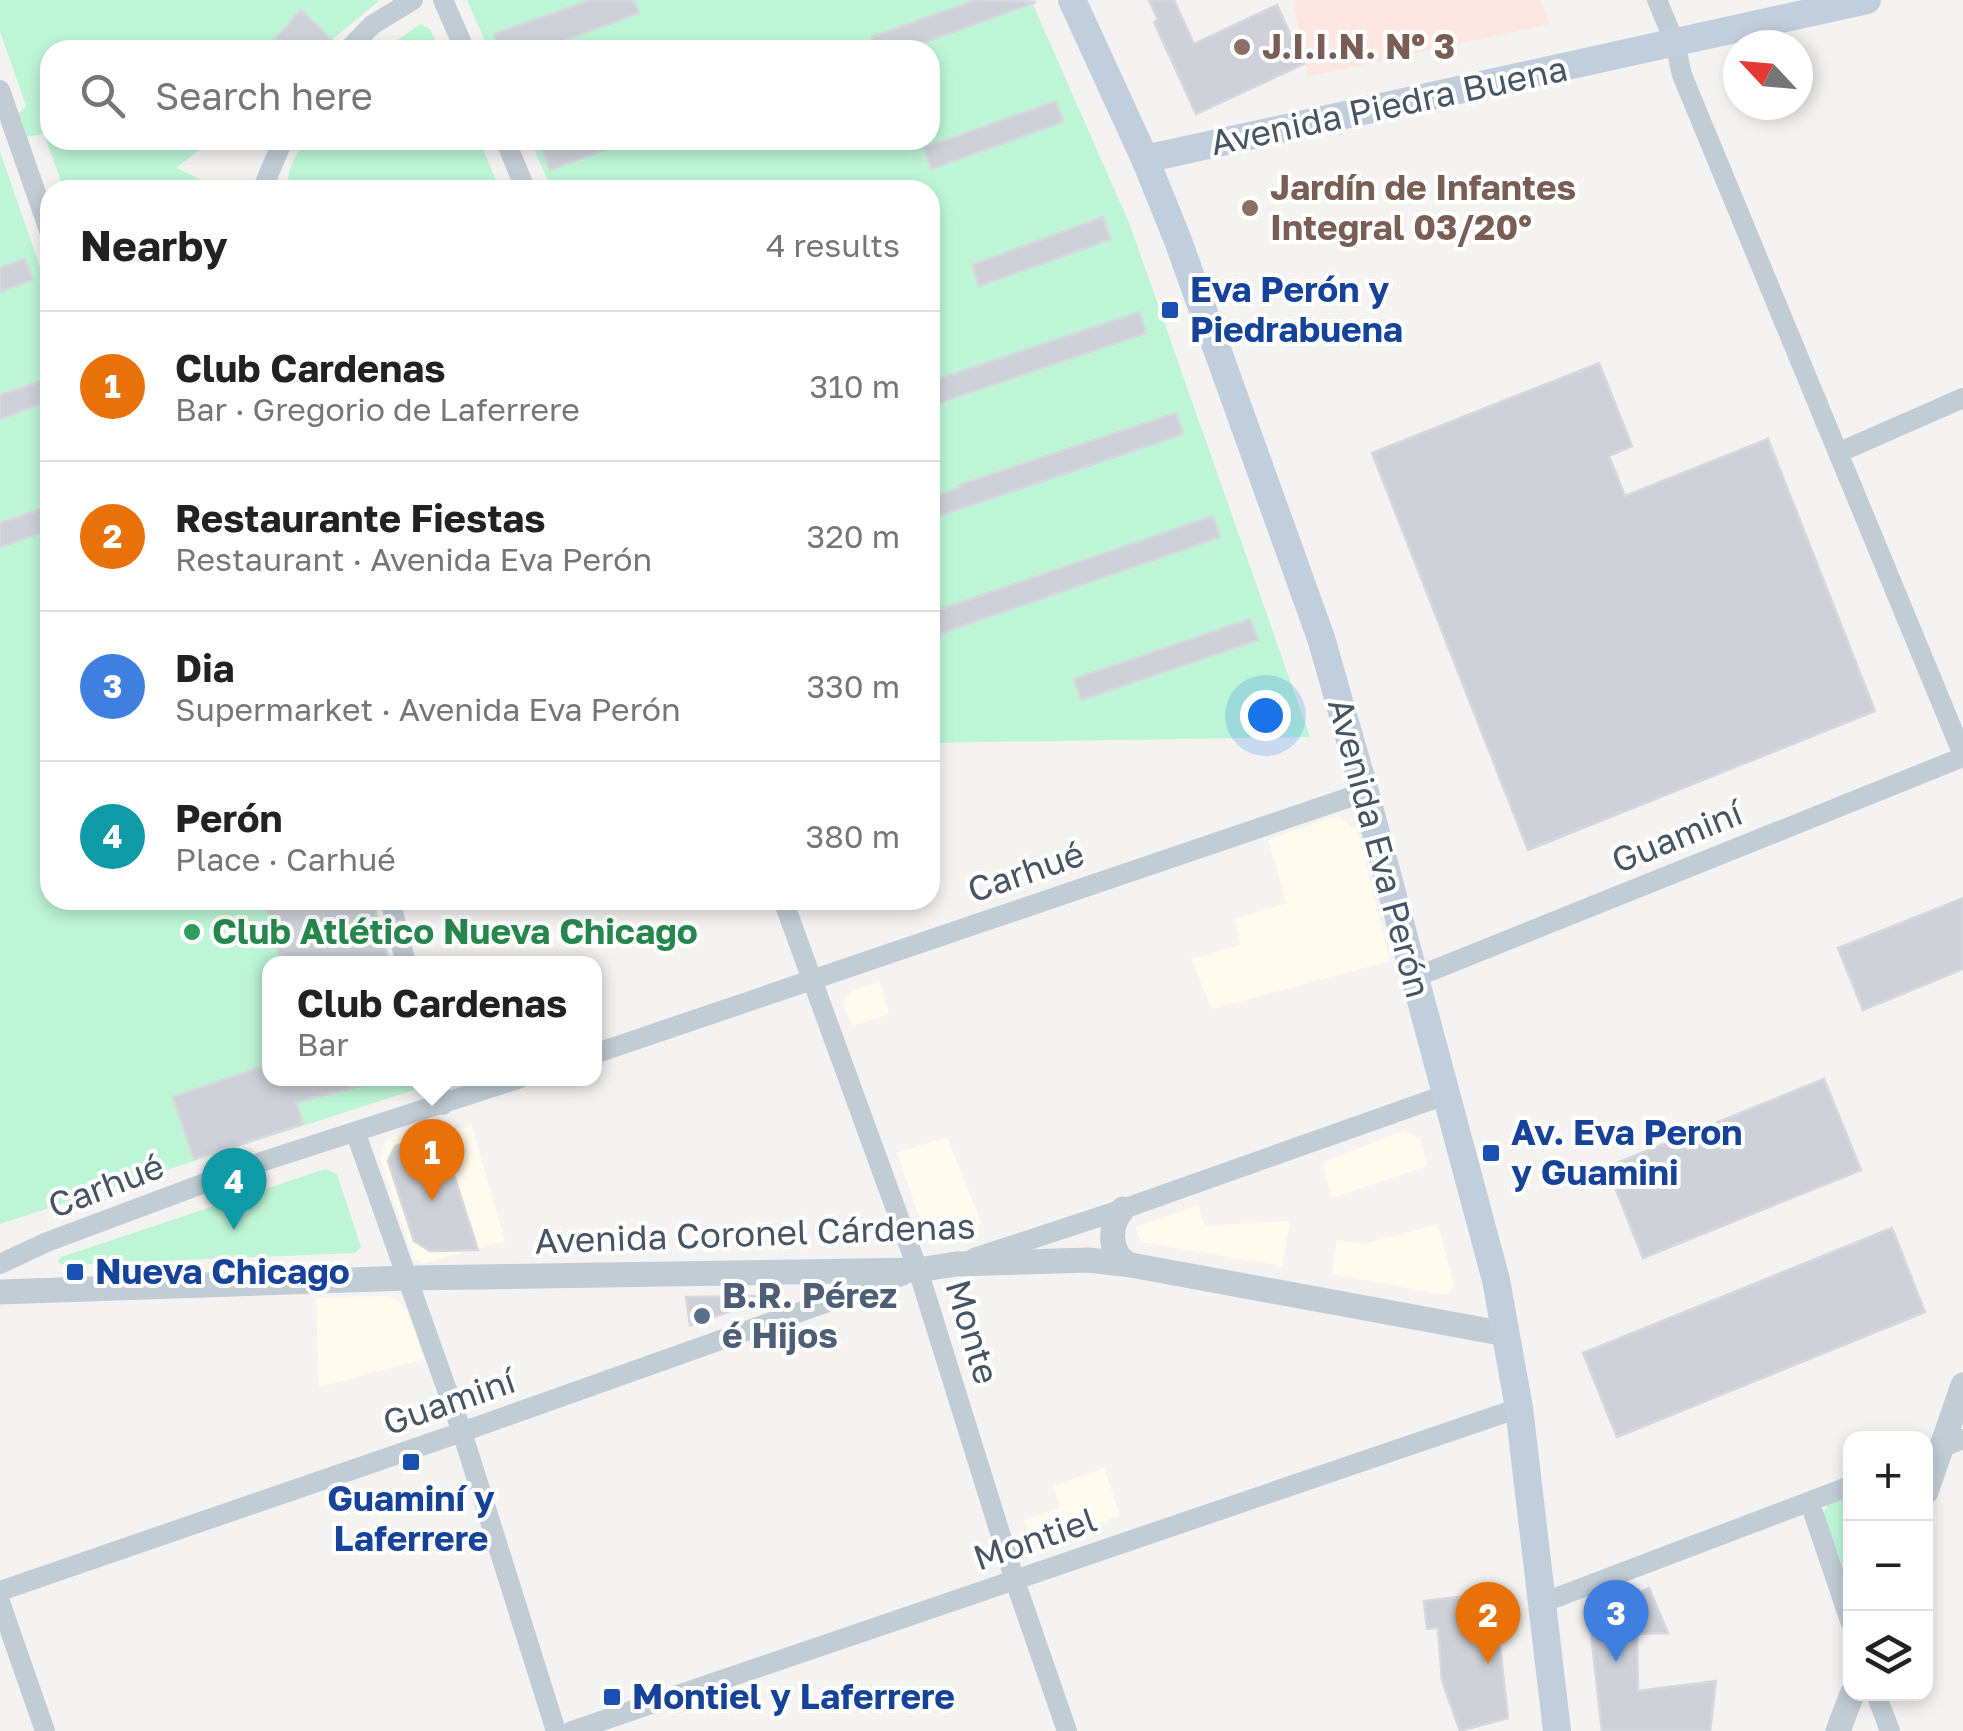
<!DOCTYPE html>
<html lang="en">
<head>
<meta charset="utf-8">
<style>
  body { margin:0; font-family:"Golos Text",sans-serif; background:#f2f2f2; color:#222 }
  .controls { position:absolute; right:30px; bottom:30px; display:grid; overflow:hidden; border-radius:20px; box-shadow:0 5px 15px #0003 }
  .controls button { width:90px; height:90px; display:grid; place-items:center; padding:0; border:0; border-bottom:2px solid #e0e0e0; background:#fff; color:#222; font:50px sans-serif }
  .compass { position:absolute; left:1723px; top:30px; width:90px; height:90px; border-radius:50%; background:#fff; box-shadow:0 5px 15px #0003; rotate:296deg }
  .you { position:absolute; left:1265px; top:715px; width:35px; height:35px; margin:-25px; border:8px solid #fff; border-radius:50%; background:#1a73e8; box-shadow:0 0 0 15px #1a73e833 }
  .badge { display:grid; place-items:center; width:65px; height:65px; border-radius:50%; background:#0560fc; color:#fff; font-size:32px; font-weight:700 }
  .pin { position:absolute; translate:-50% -82px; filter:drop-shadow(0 2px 5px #0008) }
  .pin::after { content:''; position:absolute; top:52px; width:35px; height:30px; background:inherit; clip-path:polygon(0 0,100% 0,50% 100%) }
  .popup { position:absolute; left:262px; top:956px; width:340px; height:130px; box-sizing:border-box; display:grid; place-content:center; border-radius:20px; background:#fff; filter:drop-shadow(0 2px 8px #0005); font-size:32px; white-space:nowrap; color:#767676 }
  .popup b { font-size:38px; color:#222 }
  .popup::after { content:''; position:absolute; left:50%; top:100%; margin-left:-20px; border:20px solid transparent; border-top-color:#fff }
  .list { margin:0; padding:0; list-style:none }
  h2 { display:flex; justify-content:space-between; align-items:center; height:130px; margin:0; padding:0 40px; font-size:42px }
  h2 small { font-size:32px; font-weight:400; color:#767676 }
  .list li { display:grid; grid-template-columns:65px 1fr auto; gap:30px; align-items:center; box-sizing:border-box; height:150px; padding:0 40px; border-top:2px solid #e0e0e0 }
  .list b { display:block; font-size:38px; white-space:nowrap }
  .list p { margin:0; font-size:32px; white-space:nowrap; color:#767676 }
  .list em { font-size:32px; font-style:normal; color:#767676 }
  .icon { flex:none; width:55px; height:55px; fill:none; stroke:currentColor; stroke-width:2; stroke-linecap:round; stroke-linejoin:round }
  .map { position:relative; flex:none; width:1963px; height:1731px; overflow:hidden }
  .search { position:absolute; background:#fff; box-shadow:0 5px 15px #0003; left:40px; top:40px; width:900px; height:110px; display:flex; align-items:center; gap:25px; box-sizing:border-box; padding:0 35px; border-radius:30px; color:#767676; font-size:38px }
  .panel { position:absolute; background:#fff; box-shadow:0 5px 15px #0003; left:40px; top:180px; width:900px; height:730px; border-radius:30px }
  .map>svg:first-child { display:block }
  .commercial { fill:#fefaed }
  .medical { fill:#fee7e3 }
  .green { fill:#bef5d7; fill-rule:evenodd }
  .building { fill:#ced1d8; stroke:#d6d8de; stroke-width:2.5 }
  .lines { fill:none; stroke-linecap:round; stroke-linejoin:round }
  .minor { stroke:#c2ccd5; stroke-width:20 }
  .tertiary { stroke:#c2ccd5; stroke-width:25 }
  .secondary { stroke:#c3cedd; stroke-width:28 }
  .education-dot { fill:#8d6e63; stroke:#fff; stroke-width:4 }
  .transit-dot { fill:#1a4fb4; stroke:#fff; stroke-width:4 }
  .leisure-dot { fill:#2e9e5b; stroke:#fff; stroke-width:4 }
  .service-dot { fill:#5c6f8a; stroke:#fff; stroke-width:4 }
  .labels { text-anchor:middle; stroke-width:8; stroke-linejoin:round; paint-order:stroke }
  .education-label { font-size:35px; font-weight:bold; fill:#785e54; stroke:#fff; text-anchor:start }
  .street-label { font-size:35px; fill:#475463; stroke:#fff }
  .transit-label { font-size:35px; font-weight:bold; fill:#164399; stroke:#fff; text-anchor:start }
  .leisure-label { font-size:35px; font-weight:bold; fill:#27864d; stroke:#fff; text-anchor:start }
  .service-label { font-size:35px; font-weight:bold; fill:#4e5e75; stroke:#fff; text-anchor:start }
</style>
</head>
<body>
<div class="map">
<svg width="1963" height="1731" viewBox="0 0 1963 1731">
  <rect width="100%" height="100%" fill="#f5f3f2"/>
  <path class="commercial" d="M 1339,817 L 1356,829 L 1360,839 L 1390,961 L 1212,1009 L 1191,959 L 1241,945 L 1235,919 L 1287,903 L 1268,840 L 1329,818 Z
    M 880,982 L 889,1014 L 852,1026 L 843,1004 L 852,990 Z
    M 472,1127 L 505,1241 L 426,1263 L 419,1261 L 413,1258 L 381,1160 L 385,1143 L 396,1133 Z
    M 1403,1131 L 1421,1139 L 1427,1166 L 1331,1198 L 1323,1162 Z
    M 947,1137 L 982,1224 L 941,1239 L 924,1231 L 897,1153 Z
    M 1198,1205 L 1205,1226 L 1290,1221 L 1282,1266 L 1141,1242 L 1136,1227 Z
    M 1438,1224 L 1454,1286 L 1446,1295 L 1332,1274 L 1337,1240 L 1364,1244 Z
    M 387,1296 L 401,1303 L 407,1310 L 424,1359 L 319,1387 L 316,1298 Z
    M 1104,1468 L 1120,1516 L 1041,1542 L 1030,1536 L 1023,1521 L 1060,1508 L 1054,1486 Z"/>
  <path class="medical" d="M 1293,0 L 1540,0 L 1550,24 L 1308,77 Z"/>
  <path class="green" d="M 0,0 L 380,0 L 332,40 L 301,10 L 265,50 L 50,50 L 50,140 L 212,140 L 176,168 L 200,179 L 197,190 L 64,190 L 44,134 L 26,137 L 18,114 L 26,106 L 0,32 Z
    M 467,0 L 591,0 L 494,33 L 499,50 L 489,50 Z
    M 634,0 L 976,0 L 873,37 L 877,50 L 538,50 L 639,13 Z
    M 1007,0 L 1031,0 L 1130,225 L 1310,737 L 930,743 L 930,637 L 976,621 L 969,600 L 930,613 L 930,522 L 940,518 L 933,498 L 930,498 L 930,406 L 1145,333 L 1139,312 L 930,382 L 930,190 L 552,190 L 530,140 L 565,140 L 542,148 L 550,169 L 632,140 L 930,140 L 930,50 L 903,50 L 1011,11 ZM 1055,101 L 1062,122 L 931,168 L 925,148 ZM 1104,218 L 1111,238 L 979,285 L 972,264 ZM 1175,413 L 1183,434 L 966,506 L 960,485 ZM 1212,517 L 1219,538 L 1003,610 L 997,589 ZM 1251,620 L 1257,640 L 1081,700 L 1075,679 Z
    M 420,24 L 430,29 L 440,50 L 384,50 Z
    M 306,140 L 479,140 L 500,190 L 290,190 C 283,173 297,154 306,140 Z
    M 0,152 L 50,295 L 50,378 L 0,395 L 0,292 L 32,280 L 0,268 Z
    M 50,401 L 50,506 L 0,523 L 0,419 Z
    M 50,530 L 50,900 L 375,900 L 391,963 L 270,964 L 270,1078 L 421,1079 L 423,1087 L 0,1224 L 0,547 Z
    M 325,1169 L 337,1174 L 361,1247 L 355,1253 L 64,1265 L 58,1262 L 61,1257 Z
    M 1850,1495 L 1850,1583 L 1822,1515 L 1828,1504 Z"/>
  <path class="building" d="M 591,0 L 634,0 L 639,13 L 538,50 L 499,50 L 494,34 Z
    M 976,0 L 1036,2 L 903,50 L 877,50 L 872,37 Z
    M 1149,0 L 1174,0 L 1194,44 L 1277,5 L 1304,64 L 1196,114 L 1154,22 L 1158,20 Z
    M 301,10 L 332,40 L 323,50 L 265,50 Z
    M 1056,101 L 1063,122 L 931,169 L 924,148 Z
    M 565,140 L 625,140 L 626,142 L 550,170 L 542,148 Z
    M 1103,217 L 1111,239 L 979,286 L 972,265 Z
    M 25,259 L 32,280 L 0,292 L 0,268 Z
    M 1139,312 L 1146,333 L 930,406 L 930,382 Z
    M 1599,363 L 1632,446 L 1609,456 L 1625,496 L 1768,439 L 1875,711 L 1528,850 L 1372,453 Z
    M 50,378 L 50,401 L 0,419 L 0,395 Z
    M 1176,413 L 1183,434 L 930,519 L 930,498 L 960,488 L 959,485 Z
    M 50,506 L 50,530 L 0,547 L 0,523 Z
    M 1213,516 L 1220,537 L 930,637 L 930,613 Z
    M 1250,619 L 1258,640 L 1081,700 L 1074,679 Z
    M 1963,898 L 1963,969 L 1863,1010 L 1838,948 Z
    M 265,900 L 372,900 L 389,964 L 282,964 Z
    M 270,1064 L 270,1078 L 366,1078 L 367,1084 L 296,1102 L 303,1124 L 194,1159 L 173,1097 Z
    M 1824,1079 L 1861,1170 L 1643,1258 L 1607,1167 Z
    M 440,1132 L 478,1250 L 430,1251 L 414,1241 L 388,1161 L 395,1146 Z
    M 1892,1228 L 1925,1312 L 1617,1437 L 1583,1353 Z
    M 766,1296 L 766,1299 L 690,1325 L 686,1297 Z
    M 1649,1588 L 1668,1633 L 1637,1634 L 1638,1691 L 1716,1681 L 1710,1731 L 1602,1731 L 1589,1615 Z
    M 1494,1593 L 1508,1718 L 1460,1731 L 1442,1681 L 1438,1628 L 1427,1629 L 1424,1601 Z"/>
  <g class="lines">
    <path class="minor" d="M 443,0 L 465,50
      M 1657,0 L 1675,43 L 1682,75 L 1963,755
      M 348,50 L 372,25 L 413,0
      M 0,90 L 50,233
      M 505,140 L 526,190
      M 262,190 L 283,140
      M 1840,452 L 1963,398
      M 390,900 L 406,964
      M 783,900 L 918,1270 L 1015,1581 L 1067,1731
      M 1416,977 L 1963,757
      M 594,1054 L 1365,792
      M 436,1078 L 443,1105
      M 356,1134 L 462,1432 L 556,1731
      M 974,1258 L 1123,1209 L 1445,1095
      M 0,1264 L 47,1242 L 261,1162 L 521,1078
      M 1926,1454 L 1963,1439
      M 1810,1503 L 1850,1621
      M 0,1591 L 462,1432 L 904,1275
      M 0,1602 L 45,1731
      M 1542,1603 L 1850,1486
      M 1876,1694 L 1890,1731
      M 572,1731 L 1519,1408"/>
    <path class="tertiary" d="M 1123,1209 C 1108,1226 1108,1256 1131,1265
      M 0,1292 L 408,1278 L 918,1270 L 956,1264 L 1089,1260 L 1131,1265 L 1506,1334
      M 1926,1492 L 1963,1385
      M 1838,1731 L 1852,1694"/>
    <path class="secondary" d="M 1072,0 L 1145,159 L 1177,238 L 1321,638 L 1365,792 L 1496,1280 L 1519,1408 L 1557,1731
      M 1145,159 L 1867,0"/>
  </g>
  <g class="education-dot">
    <circle cx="1242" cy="47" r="10"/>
    <circle cx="1250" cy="208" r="10"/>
  </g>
  <g class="transit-dot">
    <rect x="1160" y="300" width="20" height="20" rx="5"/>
    <rect x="1481" y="1143" width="20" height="20" rx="5"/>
    <rect x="65" y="1262" width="20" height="20" rx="5"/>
    <rect x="401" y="1452" width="20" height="20" rx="5"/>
    <rect x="602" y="1687" width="20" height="20" rx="5"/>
  </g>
  <circle class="leisure-dot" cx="192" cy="932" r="10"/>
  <circle class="service-dot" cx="702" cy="1316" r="10"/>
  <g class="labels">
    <g class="education-label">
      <text x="1262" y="59">J.I.I.N. Nº 3</text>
      <text x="1270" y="200">Jardín de Infantes<tspan x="1270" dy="40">Integral 03/20°</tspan></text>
    </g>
    <g class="street-label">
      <text transform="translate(1389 106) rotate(-12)" y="12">Avenida Piedra Buena</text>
      <text transform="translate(1677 837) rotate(-22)" y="12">Guaminí</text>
      <text transform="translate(1379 848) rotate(75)" y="12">Avenida Eva Perón</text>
      <text transform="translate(1026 872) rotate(-19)" y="12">Carhué</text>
      <text transform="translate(106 1186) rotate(-21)" y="12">Carhué</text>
      <text transform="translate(755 1234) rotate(-2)" y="12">Avenida Coronel Cárdenas</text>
      <text transform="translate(972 1332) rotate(73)" y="12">Monte</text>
      <text transform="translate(449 1402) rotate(-19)" y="12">Guaminí</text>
      <text transform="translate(1035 1539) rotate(-19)" y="12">Montiel</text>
    </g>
    <g class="transit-label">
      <text x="1190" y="302">Eva Perón y<tspan x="1190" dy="40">Piedrabuena</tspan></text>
      <text x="1511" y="1145">Av. Eva Peron<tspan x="1511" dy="40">y Guamini</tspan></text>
      <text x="95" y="1284">Nueva Chicago</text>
      <text x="411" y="1511" text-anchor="middle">Guaminí y<tspan x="411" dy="40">Laferrere</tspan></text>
      <text x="632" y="1709">Montiel y Laferrere</text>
    </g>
    <g class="leisure-label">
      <text x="212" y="944">Club Atlético Nueva Chicago</text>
    </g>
    <g class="service-label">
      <text x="722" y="1308">B.R. Pérez<tspan x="722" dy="40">é Hijos</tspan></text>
    </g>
  </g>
</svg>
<div class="controls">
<button>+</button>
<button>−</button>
<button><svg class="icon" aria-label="layers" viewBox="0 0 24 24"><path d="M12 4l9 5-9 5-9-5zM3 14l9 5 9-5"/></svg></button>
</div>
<svg class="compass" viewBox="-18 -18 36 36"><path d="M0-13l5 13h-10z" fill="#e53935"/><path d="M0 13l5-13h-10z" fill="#767676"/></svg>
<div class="you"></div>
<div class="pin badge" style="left:432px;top:1201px;background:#e8710a">1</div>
<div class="popup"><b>Club Cardenas</b>Bar</div>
<div class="pin badge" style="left:1488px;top:1664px;background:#e8710a">2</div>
<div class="pin badge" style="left:1616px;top:1662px;background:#3f7fe0">3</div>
<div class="pin badge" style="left:234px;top:1230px;background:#0f9aa8">4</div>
<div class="search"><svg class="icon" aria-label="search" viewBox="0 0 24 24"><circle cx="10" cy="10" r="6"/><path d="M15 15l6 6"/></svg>Search here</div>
<section class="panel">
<h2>Nearby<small>4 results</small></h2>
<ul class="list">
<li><span class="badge" style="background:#e8710a">1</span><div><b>Club Cardenas</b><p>Bar · Gregorio de Laferrere</p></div><em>310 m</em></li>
<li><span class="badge" style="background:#e8710a">2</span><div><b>Restaurante Fiestas</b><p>Restaurant · Avenida Eva Perón</p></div><em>320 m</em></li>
<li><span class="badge" style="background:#3f7fe0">3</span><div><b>Dia</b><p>Supermarket · Avenida Eva Perón</p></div><em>330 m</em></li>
<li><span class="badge" style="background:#0f9aa8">4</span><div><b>Perón</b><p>Place · Carhué</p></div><em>380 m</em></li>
</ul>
</section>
</div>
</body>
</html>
